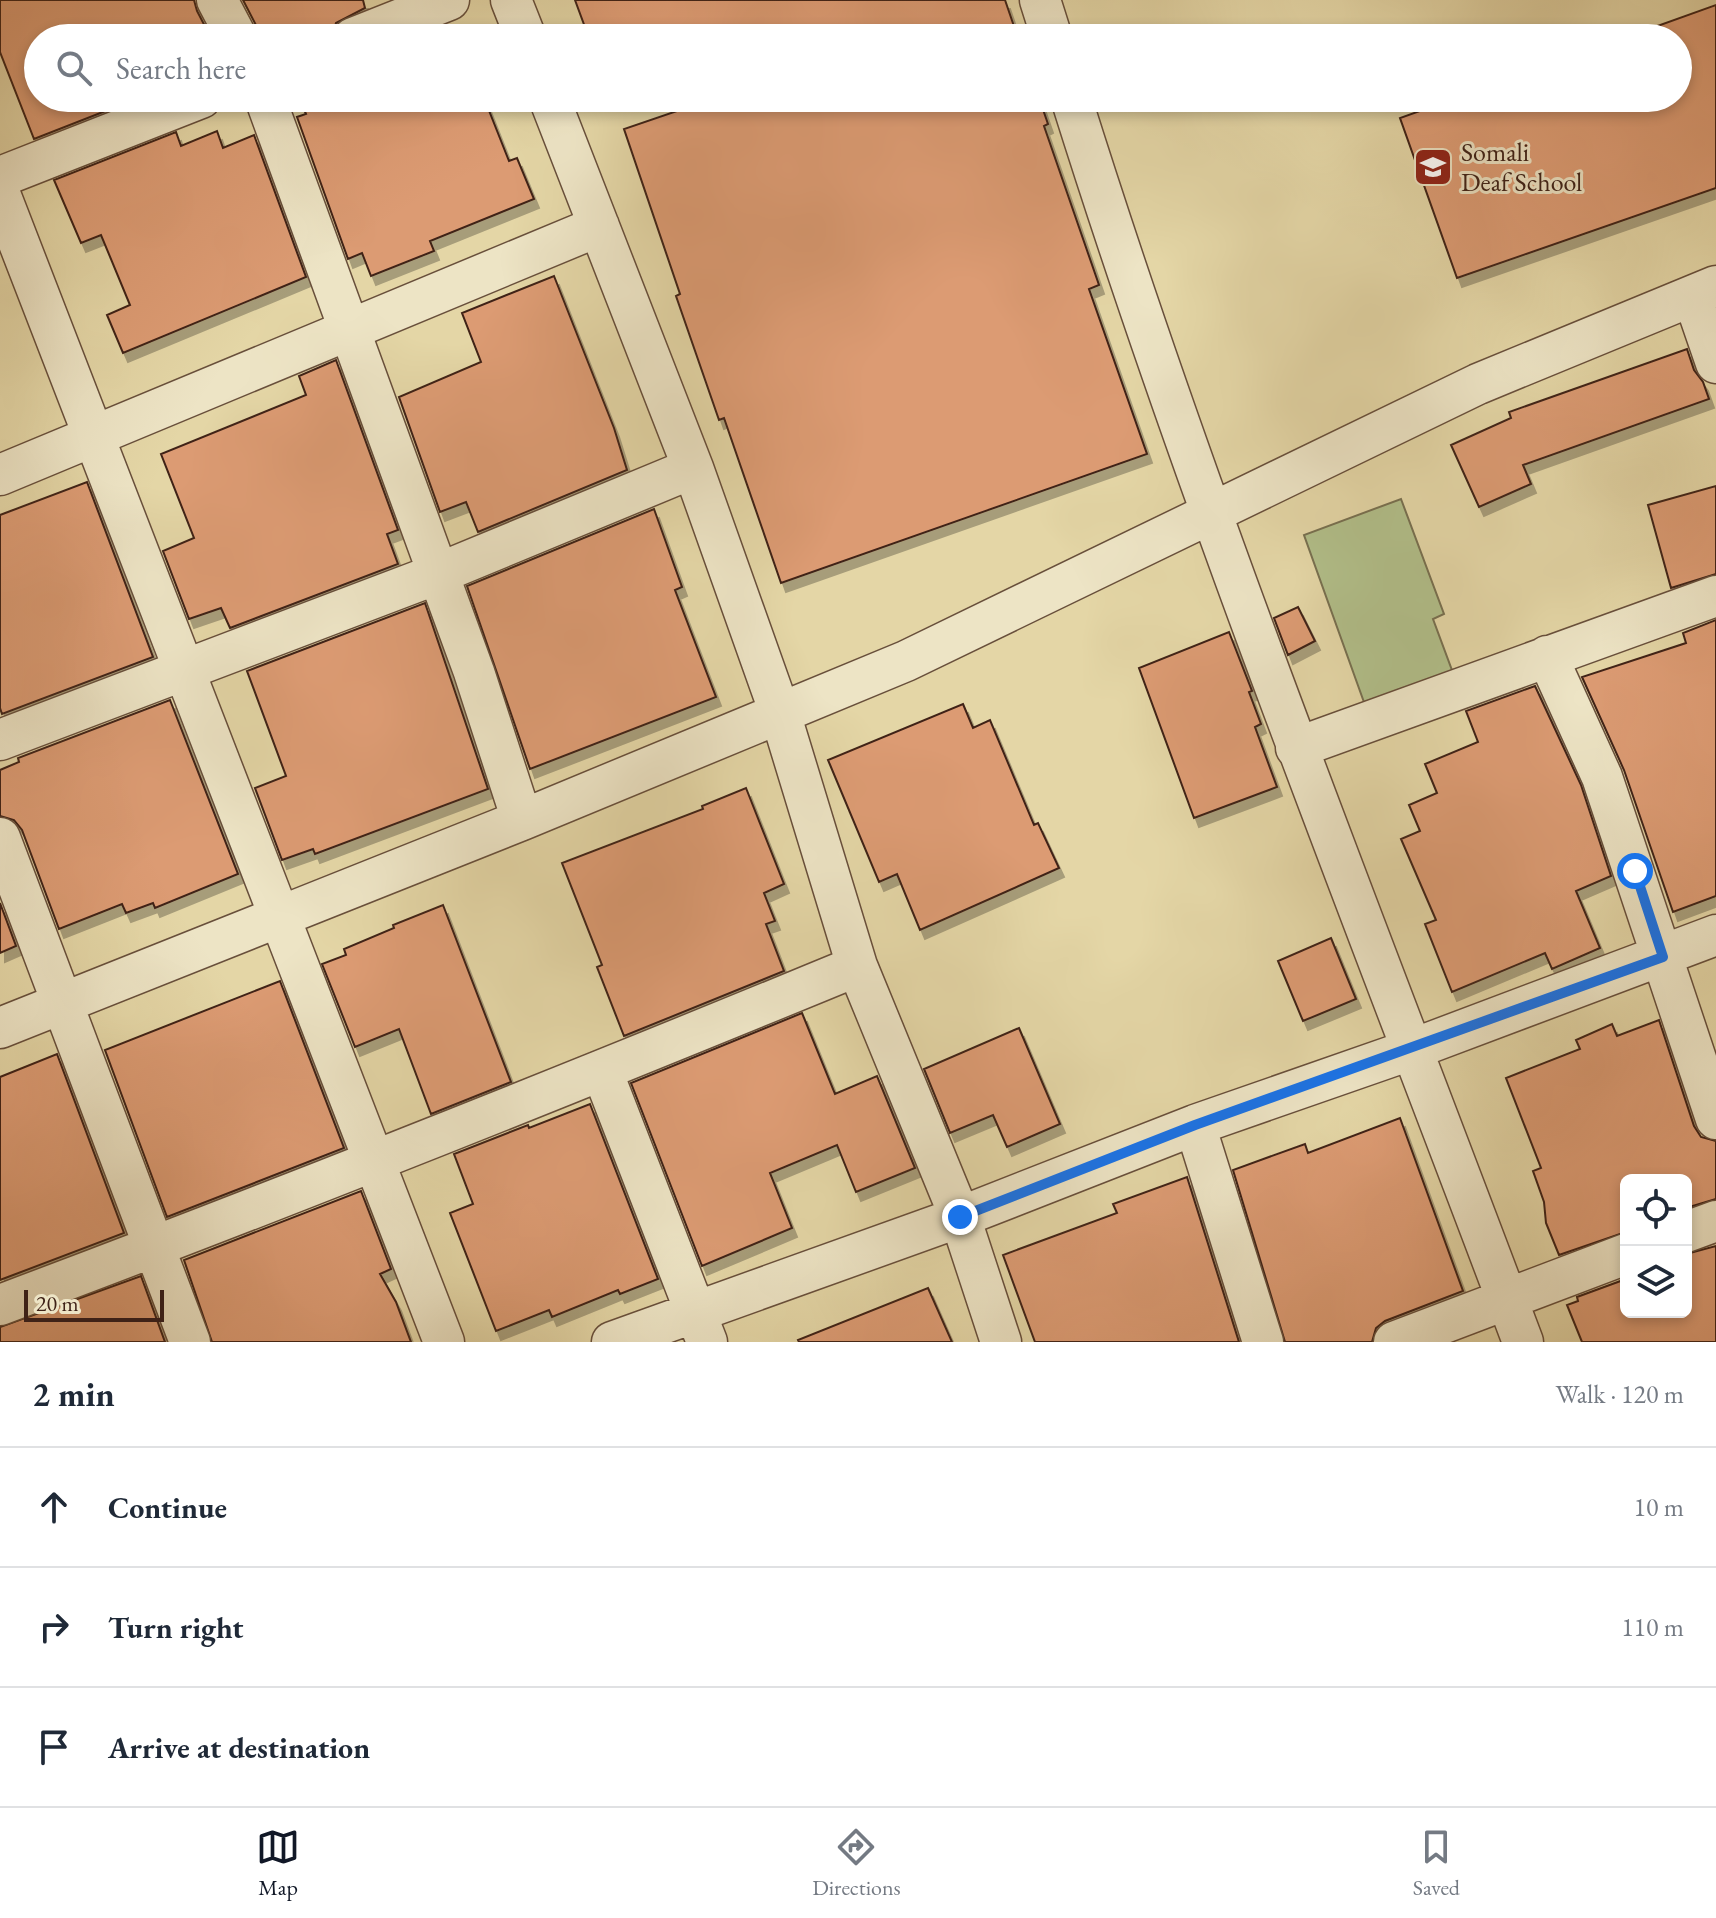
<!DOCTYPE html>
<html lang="en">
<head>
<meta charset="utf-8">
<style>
  body { margin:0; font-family:"EB Garamond",serif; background:#f6f6f7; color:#1f2937 }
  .controls { position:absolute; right:24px; bottom:24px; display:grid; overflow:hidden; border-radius:12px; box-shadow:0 4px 12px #0003 }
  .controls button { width:72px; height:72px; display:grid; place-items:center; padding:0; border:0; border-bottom:2px solid #e0e1e3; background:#fff; color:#1f2937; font:40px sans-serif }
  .scale { position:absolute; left:24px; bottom:20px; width:140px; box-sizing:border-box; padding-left:8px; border:4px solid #3f2217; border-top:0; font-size:22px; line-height:28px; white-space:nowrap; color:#3f2217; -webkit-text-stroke:6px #ede4c5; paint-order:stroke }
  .stop { position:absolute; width:24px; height:24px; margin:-18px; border:6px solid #1a73e8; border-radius:50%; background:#fff }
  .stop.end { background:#1a73e8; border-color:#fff; box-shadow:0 2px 8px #0008 }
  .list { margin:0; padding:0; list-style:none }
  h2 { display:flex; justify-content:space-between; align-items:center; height:104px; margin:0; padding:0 32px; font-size:34px }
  h2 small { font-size:26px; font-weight:400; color:#747a83 }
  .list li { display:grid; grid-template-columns:52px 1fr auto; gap:24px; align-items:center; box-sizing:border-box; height:120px; padding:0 32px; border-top:2px solid #e0e1e3 }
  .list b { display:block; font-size:30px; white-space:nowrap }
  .list em { font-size:26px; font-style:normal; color:#747a83 }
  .icon { flex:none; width:44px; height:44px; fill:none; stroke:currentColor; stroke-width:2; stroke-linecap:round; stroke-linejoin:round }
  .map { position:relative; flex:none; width:1716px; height:1342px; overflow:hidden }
  .search { position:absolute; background:#fff; box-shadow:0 4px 12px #0003; left:24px; right:24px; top:24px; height:88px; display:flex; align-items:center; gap:20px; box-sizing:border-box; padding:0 28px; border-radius:44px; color:#747a83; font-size:30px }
  .sheet { height:464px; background:#fff }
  nav { display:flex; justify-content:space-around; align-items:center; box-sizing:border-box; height:112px; border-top:2px solid #e0e1e3; background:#fff; font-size:22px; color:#747a83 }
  nav a { display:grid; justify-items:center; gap:4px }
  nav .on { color:#111827 }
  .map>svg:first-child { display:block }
  .green { fill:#b1be89; stroke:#787050; stroke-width:2 }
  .building { fill:#dc9b73; stroke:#3f2217; stroke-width:2; filter:url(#shadow) }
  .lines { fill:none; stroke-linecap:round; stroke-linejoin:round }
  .minor-casing { stroke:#684f3b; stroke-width:43 }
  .minor { stroke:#ede4c5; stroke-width:40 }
  .route { stroke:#1a73e8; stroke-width:10 }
  .labels { text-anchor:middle; stroke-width:6; stroke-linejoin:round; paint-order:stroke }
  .poi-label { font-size:26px; fill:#3f2217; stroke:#ede4c5; text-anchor:start }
</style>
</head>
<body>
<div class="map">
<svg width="1716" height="1342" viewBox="0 0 1716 1342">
  <defs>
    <filter id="shadow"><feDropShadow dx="5" dy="9" stdDeviation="0" flood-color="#0004"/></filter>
  </defs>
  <rect width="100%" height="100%" fill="#e4d6a6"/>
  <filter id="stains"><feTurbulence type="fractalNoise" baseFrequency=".0025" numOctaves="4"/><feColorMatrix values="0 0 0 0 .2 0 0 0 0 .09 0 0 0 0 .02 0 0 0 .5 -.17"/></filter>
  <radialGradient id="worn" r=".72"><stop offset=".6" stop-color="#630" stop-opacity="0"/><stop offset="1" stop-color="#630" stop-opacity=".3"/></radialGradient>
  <path class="green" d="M 1401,499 L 1444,614 L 1433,619 L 1453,673 L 1365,705 L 1304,535 Z"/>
  <path class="building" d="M 0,0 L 194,0 L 197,11 L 211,38 L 38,38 L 38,98 L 123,98 L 126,103 L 34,139 L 0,52 Z
    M 243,0 L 363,0 L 365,8 L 336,23 L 331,38 L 260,38 L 257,27 Z
    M 575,0 L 1005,0 L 1018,38 L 589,38 Z
    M 1716,5 L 1716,188 L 1457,278 L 1400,118 L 1456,98 L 1678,98 L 1678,38 L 1624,38 Z
    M 299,98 L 484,98 L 509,161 L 517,158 L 534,199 L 430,241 L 434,251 L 371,276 L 362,253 L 348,259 L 297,117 L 306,114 Z
    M 715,98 L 1039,98 L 1048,124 L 1044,126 L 1099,285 L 1089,289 L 1147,454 L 781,583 L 724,418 L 719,420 L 676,296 L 680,294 L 624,129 Z
    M 217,131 L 223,148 L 254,135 L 306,277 L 123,353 L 107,315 L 130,305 L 101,235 L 81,243 L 54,180 L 176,132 L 181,146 Z
    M 554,276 L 614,428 L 627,470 L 478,532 L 466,502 L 440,512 L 399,397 L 481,362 L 462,313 Z
    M 1687,349 L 1694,370 L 1703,382 L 1709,399 L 1523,465 L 1531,484 L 1479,507 L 1451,445 L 1511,418 L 1509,412 Z
    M 336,360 L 398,530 L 387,534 L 398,564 L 230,628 L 221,608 L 189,619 L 163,551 L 194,538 L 161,454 L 306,395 L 299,376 Z
    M 87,482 L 153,657 L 2,714 L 0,708 L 0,515 Z
    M 1716,486 L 1716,574 L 1671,588 L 1648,505 Z
    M 654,509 L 682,587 L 675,590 L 716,697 L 530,769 L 467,586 Z
    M 425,603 L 488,789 L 315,854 L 313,849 L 282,860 L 255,788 L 286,776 L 247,671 Z
    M 1298,607 L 1315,641 L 1288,655 L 1274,618 Z
    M 1716,620 L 1716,896 L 1673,912 L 1624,770 L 1582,677 L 1686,643 L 1683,633 Z
    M 1229,632 L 1252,691 L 1249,692 L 1261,724 L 1255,727 L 1277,787 L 1194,818 L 1139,668 Z
    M 1535,686 L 1581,785 L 1611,876 L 1576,891 L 1600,948 L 1552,969 L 1545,953 L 1452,992 L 1425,924 L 1436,920 L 1401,839 L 1420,831 L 1409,805 L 1437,793 L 1425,764 L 1478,742 L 1466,711 Z
    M 170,700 L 238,874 L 155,908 L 153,903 L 126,913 L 122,904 L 59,929 L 22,830 L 14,820 L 0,816 L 0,770 L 19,762 L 18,758 Z
    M 963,704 L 973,728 L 990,720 L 1034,825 L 1038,823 L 1059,868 L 920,930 L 897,874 L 879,882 L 828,760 Z
    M 746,788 L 784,884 L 764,893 L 775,921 L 766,924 L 784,971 L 624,1036 L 597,967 L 602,965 L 562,863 L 703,809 L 702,806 Z
    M 0,903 L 16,946 L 0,953 Z
    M 443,905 L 511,1082 L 431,1114 L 399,1029 L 355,1047 L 322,964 L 346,955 L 344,949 L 394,928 L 393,925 Z
    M 1331,938 L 1356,999 L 1303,1021 L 1278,961 Z
    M 280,981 L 344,1148 L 167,1217 L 105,1050 Z
    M 802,1013 L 835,1094 L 877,1076 L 915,1168 L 856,1192 L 837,1145 L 770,1173 L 792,1228 L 702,1266 L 631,1083 Z
    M 1659,1020 L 1694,1126 L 1701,1137 L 1716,1141 L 1716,1199 L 1686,1208 L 1686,1180 L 1626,1180 L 1626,1232 L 1559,1255 L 1546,1223 L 1544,1202 L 1533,1171 L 1541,1168 L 1506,1078 L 1580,1049 L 1576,1040 L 1612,1024 L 1617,1036 Z
    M 1019,1028 L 1060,1124 L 1007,1147 L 993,1115 L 950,1133 L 924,1069 Z
    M 57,1054 L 124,1233 L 0,1280 L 0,1077 Z
    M 590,1104 L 658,1279 L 620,1294 L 618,1290 L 552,1317 L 549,1310 L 496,1331 L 450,1213 L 473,1204 L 454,1154 L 528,1125 L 529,1128 Z
    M 1400,1118 L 1463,1291 L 1385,1321 L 1376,1328 L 1372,1342 L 1285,1342 L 1233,1170 L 1305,1144 L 1308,1153 Z
    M 1187,1177 L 1239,1342 L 1035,1342 L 1003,1255 L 1117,1213 L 1113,1204 Z
    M 361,1191 L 391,1269 L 380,1274 L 396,1302 L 411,1342 L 212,1342 L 184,1260 Z
    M 1716,1246 L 1716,1342 L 1582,1342 L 1567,1305 L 1578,1301 L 1577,1297 L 1626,1279 L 1626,1312 L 1686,1312 L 1686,1254 Z
    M 141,1276 L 165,1342 L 0,1342 L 0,1327 Z
    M 928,1288 L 952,1342 L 799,1342 L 798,1340 Z"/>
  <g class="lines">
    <defs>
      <path id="minor" d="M 217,0 L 237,38
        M 511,0 L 526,38
        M 1040,0 L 1052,38
        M 353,38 L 449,0
        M 265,98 L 474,672 L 522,820
        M 549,98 L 693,468 L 780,713 L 857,966 L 960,1217 L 1001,1342
        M 1071,98 C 1203,519 1368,929 1523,1342
        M 0,177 L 201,98
        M 0,194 L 444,1342
        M 1693,296 L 1716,363
        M 0,475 L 599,226
        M 1547,656 L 1602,777 L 1716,1119
        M 0,740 L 437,574 L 693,468
        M 1296,748 L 1716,596
        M 0,838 L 190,1342
        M 0,1028 L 522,820 L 906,661 L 1478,384 L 1716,286
        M 602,1071 L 707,1342
        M 1195,1125 L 1263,1342
        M 1686,1232 L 1716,1221
        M 0,1305 C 288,1197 573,1083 857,966
        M 612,1342 L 960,1217 L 1195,1125 L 1413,1049 L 1716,935
        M 1394,1342 L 1626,1254"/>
    </defs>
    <use href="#minor" class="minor-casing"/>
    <use href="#minor" class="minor"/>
  </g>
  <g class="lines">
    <path class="route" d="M 960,1217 L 1195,1125 L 1663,957 L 1635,871"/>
  </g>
  <defs>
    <symbol id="school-square" viewBox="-11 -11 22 22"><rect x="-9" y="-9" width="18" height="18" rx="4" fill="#8f2418" stroke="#ede4c5"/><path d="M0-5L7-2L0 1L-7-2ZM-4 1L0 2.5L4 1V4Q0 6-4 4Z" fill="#fff"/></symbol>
  </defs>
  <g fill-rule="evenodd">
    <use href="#school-square" x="1411" y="145" width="44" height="44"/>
  </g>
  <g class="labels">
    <g class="poi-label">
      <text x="1461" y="161">Somali<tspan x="1461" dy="30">Deaf School</tspan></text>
    </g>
  </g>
  <rect width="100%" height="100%" filter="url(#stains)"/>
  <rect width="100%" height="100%" fill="url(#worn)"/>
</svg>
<div class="controls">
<button><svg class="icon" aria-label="locate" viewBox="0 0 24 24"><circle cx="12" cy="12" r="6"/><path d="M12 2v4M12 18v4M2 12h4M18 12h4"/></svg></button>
<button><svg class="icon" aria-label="layers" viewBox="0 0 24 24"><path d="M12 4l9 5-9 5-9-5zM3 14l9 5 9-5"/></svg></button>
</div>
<div class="scale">20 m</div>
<div class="stop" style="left:1635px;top:871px"></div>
<div class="stop end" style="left:960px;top:1217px"></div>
<div class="search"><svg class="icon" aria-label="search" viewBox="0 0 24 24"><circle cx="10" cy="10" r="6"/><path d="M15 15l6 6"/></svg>Search here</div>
</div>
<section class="sheet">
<h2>2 min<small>Walk · 120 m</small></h2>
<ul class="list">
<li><svg class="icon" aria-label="ahead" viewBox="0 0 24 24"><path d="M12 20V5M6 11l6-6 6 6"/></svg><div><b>Continue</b></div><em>10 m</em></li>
<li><svg class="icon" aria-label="right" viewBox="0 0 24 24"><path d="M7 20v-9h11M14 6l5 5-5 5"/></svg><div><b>Turn right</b></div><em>110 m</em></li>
<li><svg class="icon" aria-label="arrive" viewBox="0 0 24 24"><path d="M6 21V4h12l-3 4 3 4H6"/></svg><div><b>Arrive at destination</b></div></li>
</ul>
</section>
<nav>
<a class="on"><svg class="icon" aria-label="map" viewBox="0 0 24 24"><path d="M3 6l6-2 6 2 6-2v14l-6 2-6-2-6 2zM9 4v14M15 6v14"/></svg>Map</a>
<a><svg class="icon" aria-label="directions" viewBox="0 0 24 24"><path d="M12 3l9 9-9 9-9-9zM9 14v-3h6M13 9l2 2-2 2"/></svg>Directions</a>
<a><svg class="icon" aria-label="saved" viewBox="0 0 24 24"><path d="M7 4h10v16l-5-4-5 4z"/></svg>Saved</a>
</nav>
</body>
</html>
